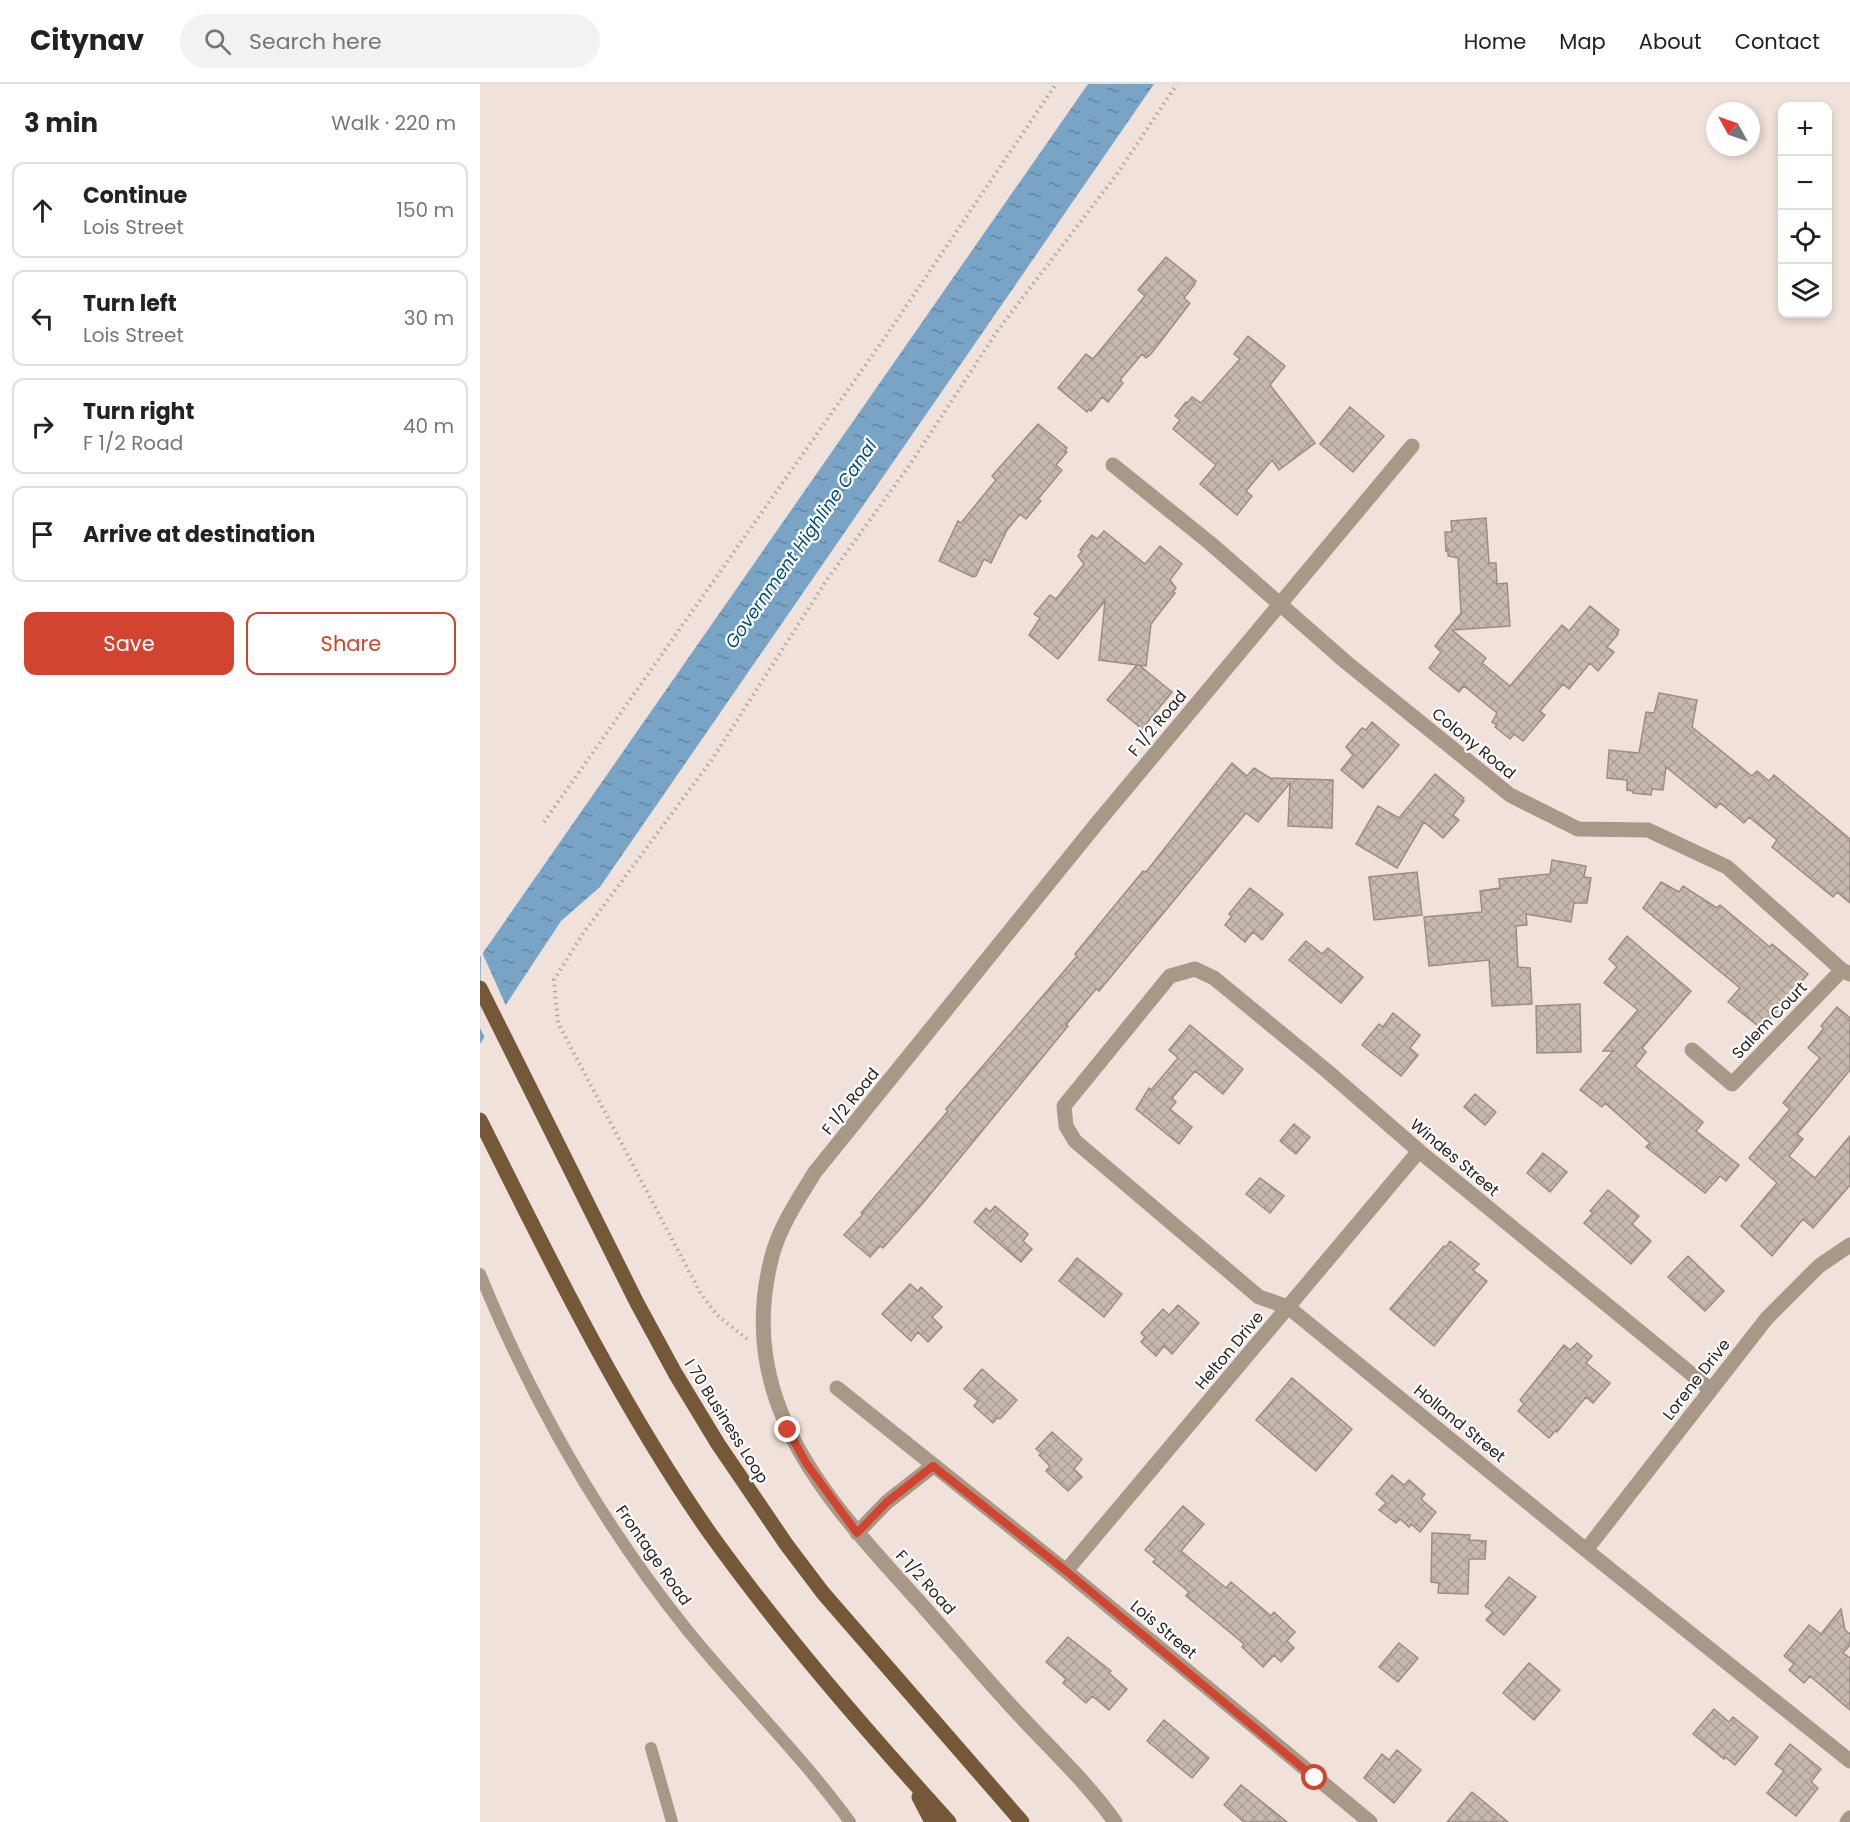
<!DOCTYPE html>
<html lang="en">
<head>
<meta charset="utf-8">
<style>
  body { margin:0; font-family:Poppins,sans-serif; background:#f2f2f2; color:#222 }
  .controls { position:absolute; right:18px; top:18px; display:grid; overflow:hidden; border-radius:12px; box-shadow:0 3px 9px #0003 }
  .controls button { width:54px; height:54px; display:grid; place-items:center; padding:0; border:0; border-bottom:2px solid #e0e0e0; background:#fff; color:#222; font:30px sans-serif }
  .compass { position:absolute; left:1226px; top:18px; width:54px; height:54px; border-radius:50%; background:#fff; box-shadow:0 3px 9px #0003; rotate:310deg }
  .stop { position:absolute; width:18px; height:18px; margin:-14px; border:4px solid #d14530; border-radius:50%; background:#fff }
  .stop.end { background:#d14530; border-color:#fff; box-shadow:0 2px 6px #0008 }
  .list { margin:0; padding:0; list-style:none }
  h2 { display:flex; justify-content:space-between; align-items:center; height:78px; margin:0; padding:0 24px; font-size:26px }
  h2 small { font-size:20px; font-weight:400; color:#767676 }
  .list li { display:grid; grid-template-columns:39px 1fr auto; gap:18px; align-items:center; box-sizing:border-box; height:96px; margin:0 12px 12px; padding:0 12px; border:2px solid #e0e0e0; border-radius:12px }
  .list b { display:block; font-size:22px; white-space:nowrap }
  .list p { margin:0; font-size:20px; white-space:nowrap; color:#767676 }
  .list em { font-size:20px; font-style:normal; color:#767676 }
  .actions { display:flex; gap:12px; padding:18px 24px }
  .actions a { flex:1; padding:14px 0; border:2px solid #d14530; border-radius:12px; text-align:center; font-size:21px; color:#d14530 }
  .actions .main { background:#d14530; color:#fff }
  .icon { flex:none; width:33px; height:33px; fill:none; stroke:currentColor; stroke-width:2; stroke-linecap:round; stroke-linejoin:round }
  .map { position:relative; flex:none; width:1370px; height:1738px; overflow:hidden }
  header { display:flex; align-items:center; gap:36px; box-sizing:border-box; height:84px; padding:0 30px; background:#fff; border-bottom:2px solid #e0e0e0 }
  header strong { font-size:28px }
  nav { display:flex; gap:33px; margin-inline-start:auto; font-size:21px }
  .search { width:420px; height:54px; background:#f2f2f2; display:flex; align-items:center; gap:15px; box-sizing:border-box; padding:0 21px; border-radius:33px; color:#767676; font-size:22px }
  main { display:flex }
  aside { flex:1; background:#fff }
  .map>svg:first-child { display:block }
  .water { fill:url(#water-ripples) }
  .pier { fill:#f0e2da }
  .building { fill:url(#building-cross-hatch); stroke:#9a8d85; stroke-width:1.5 }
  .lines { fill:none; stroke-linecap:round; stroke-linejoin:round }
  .path { stroke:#afa49e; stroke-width:4; stroke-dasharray:1.5 4.5; stroke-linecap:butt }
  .service { stroke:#a89887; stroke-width:12 }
  .minor { stroke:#a89887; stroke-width:15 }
  .primary { stroke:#745838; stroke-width:15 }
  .route { stroke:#d14530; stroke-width:8 }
  .labels { text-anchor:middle; stroke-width:4.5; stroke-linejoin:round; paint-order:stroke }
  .street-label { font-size:16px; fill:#2b2522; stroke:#fff }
  .water-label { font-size:18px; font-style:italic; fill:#024f7c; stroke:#fff }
</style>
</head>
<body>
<header>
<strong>Citynav</strong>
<div class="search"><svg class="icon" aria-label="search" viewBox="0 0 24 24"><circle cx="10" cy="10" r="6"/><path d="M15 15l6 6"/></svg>Search here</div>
<nav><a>Home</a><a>Map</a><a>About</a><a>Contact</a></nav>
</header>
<main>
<aside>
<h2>3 min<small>Walk · 220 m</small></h2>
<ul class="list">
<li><svg class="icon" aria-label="ahead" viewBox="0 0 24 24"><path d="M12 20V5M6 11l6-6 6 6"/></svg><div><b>Continue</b><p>Lois Street</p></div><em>150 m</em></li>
<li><svg class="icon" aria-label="left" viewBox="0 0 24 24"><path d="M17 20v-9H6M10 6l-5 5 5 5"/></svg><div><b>Turn left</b><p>Lois Street</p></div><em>30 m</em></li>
<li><svg class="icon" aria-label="right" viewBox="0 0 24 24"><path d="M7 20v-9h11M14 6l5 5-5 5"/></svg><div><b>Turn right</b><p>F 1/2 Road</p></div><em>40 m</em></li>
<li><svg class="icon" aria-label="arrive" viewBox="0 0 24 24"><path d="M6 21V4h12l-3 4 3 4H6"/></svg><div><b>Arrive at destination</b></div></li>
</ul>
<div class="actions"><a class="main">Save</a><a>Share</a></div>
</aside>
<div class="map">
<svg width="1370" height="1738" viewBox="0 0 1370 1738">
  <defs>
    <pattern id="water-ripples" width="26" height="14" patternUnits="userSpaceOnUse" patternTransform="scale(1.5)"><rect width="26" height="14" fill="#79a4c6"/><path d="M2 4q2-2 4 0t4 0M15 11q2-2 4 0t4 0" fill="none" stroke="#6385a0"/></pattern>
    <pattern id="building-cross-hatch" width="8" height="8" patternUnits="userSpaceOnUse" patternTransform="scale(1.5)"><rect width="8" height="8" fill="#c6b9b0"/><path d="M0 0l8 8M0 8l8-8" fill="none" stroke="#aa9f97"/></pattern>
  </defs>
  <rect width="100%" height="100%" fill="#f0e2da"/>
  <path class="water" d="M 608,0 L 674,0 L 120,803 L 81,837 L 0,960 L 0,873 Z"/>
  <path class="pier" d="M 1,866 L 27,924 L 6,956 L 0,944 Z"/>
  <path class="building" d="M 686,173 L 716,197 L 714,199 L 715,200 L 704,214 L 710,219 L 671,270 L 666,274 L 662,270 L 640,296 L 643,299 L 628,318 L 622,313 L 611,327 L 609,325 L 607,328 L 578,304 L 606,270 L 613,275 L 665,212 L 658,206 Z
    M 768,252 L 805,282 L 790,301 L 835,359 L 799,386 L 792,376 L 766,407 L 772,412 L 757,431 L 720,400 L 736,381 L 693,345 L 700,336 L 695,332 L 706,318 L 707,319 L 712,313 L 721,319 L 760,275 L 754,270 Z
    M 870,323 L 904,352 L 873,388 L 840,360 Z
    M 558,340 L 587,364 L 585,367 L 587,368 L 576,381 L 582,386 L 558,415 L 561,417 L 546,435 L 540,430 L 527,446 L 511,479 L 504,475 L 496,492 L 493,493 L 459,477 L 478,437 L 481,439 L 516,396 L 512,392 Z
    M 1006,434 L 1009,479 L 1016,479 L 1017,500 L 1027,499 L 1030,542 L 972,546 L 1006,574 L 1002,579 L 1030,602 L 1082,541 L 1089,547 L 1110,522 L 1139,546 L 1137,549 L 1138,550 L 1127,563 L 1134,568 L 1118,587 L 1110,579 L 1089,605 L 1083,600 L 1060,627 L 1065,631 L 1043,657 L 1034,650 L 1030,655 L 1015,643 L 1017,641 L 1012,638 L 1017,629 L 984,602 L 979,608 L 949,584 L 961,568 L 955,562 L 981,529 L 978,474 L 968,472 L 968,466 L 966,467 L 965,448 L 972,448 L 971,437 Z
    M 624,447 L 665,480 L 680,462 L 702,480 L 690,496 L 696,504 L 693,508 L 695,509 L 671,540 L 666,582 L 659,581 L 692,608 L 662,645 L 627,616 L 657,581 L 619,576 L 625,517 L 578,575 L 549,551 L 560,534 L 554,530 L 570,511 L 576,515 L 604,480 L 598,472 L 602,467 L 600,466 L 612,451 L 617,455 Z
    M 1179,609 L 1217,616 L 1212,643 L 1272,692 L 1277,687 L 1289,697 L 1294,691 L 1370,755 L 1370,819 L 1357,808 L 1353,813 L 1292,763 L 1297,756 L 1269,733 L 1264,739 L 1240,719 L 1236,724 L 1186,683 L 1183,706 L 1172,705 L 1171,711 L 1153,709 L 1153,707 L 1147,706 L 1147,696 L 1127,694 L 1129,666 L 1159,669 L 1166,628 L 1174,629 Z
    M 892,638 L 919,661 L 883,704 L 861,686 L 873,671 L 866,663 L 882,644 L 886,646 Z
    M 752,679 L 767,692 L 774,684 L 790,694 L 853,696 L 852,744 L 808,742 L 810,699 L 778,738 L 766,729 L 619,907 L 616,905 L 586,941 L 588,942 L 443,1119 L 403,1164 L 400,1162 L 390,1173 L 364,1151 L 383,1130 L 381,1129 L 468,1027 L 466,1025 L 597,872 L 595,870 L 663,787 L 666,788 Z
    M 955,690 L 984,714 L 982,716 L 984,717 L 973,731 L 979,736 L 963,754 L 944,738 L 917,784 L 876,760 L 898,722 L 919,734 Z
    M 1072,776 L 1106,782 L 1104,793 L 1111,794 L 1107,819 L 1094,819 L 1091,838 L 1046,830 L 1047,841 L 1036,842 L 1038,883 L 1050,884 L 1052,920 L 1012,922 L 1009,876 L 949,882 L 944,833 L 1002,828 L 1000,807 L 1020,804 L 1019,795 L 1070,790 Z
    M 937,788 L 942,831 L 894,836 L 889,793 Z
    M 1181,798 L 1199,808 L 1203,802 L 1237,824 L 1240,821 L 1290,863 L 1292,860 L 1328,890 L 1282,945 L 1248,918 L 1260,904 L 1163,824 Z
    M 770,804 L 803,830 L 782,856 L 773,848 L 765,858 L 745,841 L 752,832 L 749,830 Z
    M 1147,852 L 1211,907 L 1162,964 L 1166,968 L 1155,982 L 1223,1038 L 1216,1047 L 1259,1081 L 1246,1097 L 1240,1092 L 1225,1109 L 1166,1063 L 1170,1059 L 1125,1019 L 1122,1023 L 1100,1006 L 1133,967 L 1123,967 L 1158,926 L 1124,899 L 1137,883 L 1129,875 Z
    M 826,857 L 842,870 L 848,864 L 883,893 L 861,919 L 809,876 Z
    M 1100,920 L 1101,968 L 1057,969 L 1056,922 Z
    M 1357,923 L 1370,934 L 1370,986 L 1317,1050 L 1323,1055 L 1309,1072 L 1335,1094 L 1370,1052 L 1370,1101 L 1333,1144 L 1323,1135 L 1292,1172 L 1261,1142 L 1297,1099 L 1269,1074 L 1310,1025 L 1303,1019 L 1340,974 L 1328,964 L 1344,944 L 1341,942 Z
    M 913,929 L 940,951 L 930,964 L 938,971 L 921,992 L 882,961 L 899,940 L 903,943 Z
    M 710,941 L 763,985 L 743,1010 L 715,987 L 692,1014 L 696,1018 L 690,1025 L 712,1043 L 699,1060 L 656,1025 L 669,1004 L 671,1006 L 698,974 L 689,966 Z
    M 995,1010 L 1016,1028 L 1005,1041 L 984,1023 Z
    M 814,1040 L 830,1053 L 816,1070 L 800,1057 Z
    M 1063,1069 L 1087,1088 L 1070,1108 L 1047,1089 Z
    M 780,1094 L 804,1112 L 790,1129 L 766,1110 Z
    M 1128,1106 L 1159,1132 L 1152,1140 L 1171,1157 L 1151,1180 L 1104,1139 L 1113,1129 L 1110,1127 Z
    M 515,1122 L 548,1150 L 543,1157 L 552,1165 L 541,1178 L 494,1138 L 506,1124 L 510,1128 Z
    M 970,1157 L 999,1180 L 993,1186 L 1007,1197 L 954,1262 L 910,1225 L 964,1162 L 966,1163 Z
    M 1208,1172 L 1244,1207 L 1225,1227 L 1188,1193 Z
    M 597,1174 L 642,1210 L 624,1233 L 579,1197 Z
    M 430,1200 L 438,1207 L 441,1203 L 462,1223 L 452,1233 L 462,1243 L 448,1258 L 438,1248 L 431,1257 L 402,1230 Z
    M 698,1221 L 719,1239 L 692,1270 L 684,1262 L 676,1272 L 661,1258 L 665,1253 L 661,1249 L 683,1225 L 689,1231 Z
    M 1097,1259 L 1112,1272 L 1106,1279 L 1130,1299 L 1113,1319 L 1106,1313 L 1077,1348 L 1076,1346 L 1069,1354 L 1038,1327 L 1044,1320 L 1040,1316 L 1084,1261 L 1090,1266 Z
    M 502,1285 L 537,1316 L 520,1335 L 517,1334 L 513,1339 L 494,1322 L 498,1317 L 484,1305 Z
    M 812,1294 L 872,1345 L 836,1387 L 776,1336 Z
    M 572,1348 L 602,1375 L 594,1385 L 602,1393 L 588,1407 L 566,1387 L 570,1382 L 559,1371 L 561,1369 L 556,1365 Z
    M 912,1391 L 924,1401 L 929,1396 L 945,1410 L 941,1415 L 956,1428 L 940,1448 L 931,1440 L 929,1443 L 920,1435 L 916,1439 L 899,1426 L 906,1419 L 896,1410 Z
    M 703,1422 L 724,1440 L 701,1467 L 746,1504 L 751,1498 L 791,1532 L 794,1528 L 815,1548 L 807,1557 L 814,1564 L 801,1578 L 794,1571 L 783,1583 L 762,1563 L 764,1560 L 706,1512 L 709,1508 L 673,1478 L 676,1475 L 665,1466 Z
    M 952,1449 L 990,1451 L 989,1456 L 1006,1457 L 1005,1475 L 989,1475 L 988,1510 L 958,1509 L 959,1499 L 951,1498 Z
    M 1029,1493 L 1056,1513 L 1024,1551 L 1006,1536 L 1013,1528 L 1005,1522 Z
    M 1361,1525 L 1365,1546 L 1370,1550 L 1370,1561 L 1363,1569 L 1370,1574 L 1370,1626 L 1330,1592 L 1324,1599 L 1309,1586 L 1314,1580 L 1304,1572 L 1329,1541 L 1341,1550 Z
    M 588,1553 L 631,1587 L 629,1589 L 647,1605 L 629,1626 L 612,1612 L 606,1619 L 583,1599 L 586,1595 L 566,1578 Z
    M 919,1559 L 938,1574 L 918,1598 L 899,1583 Z
    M 1049,1579 L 1080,1606 L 1054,1636 L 1023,1609 Z
    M 1234,1625 L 1249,1638 L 1253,1633 L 1278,1653 L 1255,1681 L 1245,1673 L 1244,1675 L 1213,1650 Z
    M 684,1636 L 729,1674 L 712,1694 L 667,1657 Z
    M 1310,1660 L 1341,1685 L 1331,1698 L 1338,1704 L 1316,1732 L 1287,1709 L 1304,1687 L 1295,1680 Z
    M 917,1666 L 941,1686 L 914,1719 L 884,1694 L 902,1670 L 909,1676 Z
    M 761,1701 L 807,1738 L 764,1738 L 744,1721 Z
    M 992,1708 L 1028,1738 L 967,1738 Z"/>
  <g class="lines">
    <path class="path" d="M 64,738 L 408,249 L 576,0
      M 267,1255 L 237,1231 L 221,1210 L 78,939 L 74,896 L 102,851 L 233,674 L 346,497 L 431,379 L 518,246 L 637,90 L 697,0"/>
    <path class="service" d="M 0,1190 C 52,1317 122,1440 208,1547 C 261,1612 321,1671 370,1738
      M 171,1664 L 192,1738"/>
    <path class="minor" d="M 633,381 L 730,459 L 867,579 L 1030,711 L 1098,745 L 1168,746 L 1247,783 L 1362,886 L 1370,890
      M 1212,966 L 1252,1000 L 1362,886
      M 357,1304 L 586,1487 L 890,1738
      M 1231,1306 L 939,1067 L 847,987 L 734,894 L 715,885 L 690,892 L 584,1022 L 586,1042 L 595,1057 L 779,1213 L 808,1223 L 1106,1466 L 1370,1677
      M 377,1449 L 407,1418 L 453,1382
      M 1106,1466 L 1287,1234 L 1339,1182 L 1370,1161
      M 586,1487 L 939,1067
      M 635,1738 C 609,1701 575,1669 544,1636 C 509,1599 476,1559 442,1521 C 351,1420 253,1321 292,1172 C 300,1142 319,1114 335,1088 L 618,738 L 932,362
      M 1367,1738 L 1370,1734"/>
    <path class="primary" d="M 0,904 L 157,1219 L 195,1289 L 238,1360 L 306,1460 L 343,1509 L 542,1738
      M 0,1036 C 70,1176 139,1319 229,1448 C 302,1550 385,1645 469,1738
      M 439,1713 L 452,1738"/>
  </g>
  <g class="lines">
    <path class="route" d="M 308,1346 L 326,1379 L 377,1449 L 407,1418 L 453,1382 L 586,1487 L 835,1694"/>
  </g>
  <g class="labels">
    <g class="street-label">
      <text transform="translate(677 639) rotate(-50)" y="6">F 1/2 Road</text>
      <text transform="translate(994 659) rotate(39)" y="6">Colony Road</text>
      <text transform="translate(1289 936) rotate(-46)" y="6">Salem Court</text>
      <text transform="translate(370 1017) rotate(-51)" y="6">F 1/2 Road</text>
      <text transform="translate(975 1073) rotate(40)" y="6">Windes Street</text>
      <text transform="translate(749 1266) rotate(-50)" y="6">Helton Drive</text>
      <text transform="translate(1216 1295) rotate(-52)" y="6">Lorene Drive</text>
      <text transform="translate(247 1337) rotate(58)" y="6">I 70 Business Loop</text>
      <text transform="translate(980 1339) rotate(39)" y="6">Holland Street</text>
      <text transform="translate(174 1471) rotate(55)" y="6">Frontage Road</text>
      <text transform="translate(446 1498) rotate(48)" y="6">F 1/2 Road</text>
      <text transform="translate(684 1545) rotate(40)" y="6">Lois Street</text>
    </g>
    <g class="water-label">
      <text transform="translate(321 460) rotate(-55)" y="6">Government Highline Canal</text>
    </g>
  </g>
</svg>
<div class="controls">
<button>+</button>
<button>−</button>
<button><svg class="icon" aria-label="locate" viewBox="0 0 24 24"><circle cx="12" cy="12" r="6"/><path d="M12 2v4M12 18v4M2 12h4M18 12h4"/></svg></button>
<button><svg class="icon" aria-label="layers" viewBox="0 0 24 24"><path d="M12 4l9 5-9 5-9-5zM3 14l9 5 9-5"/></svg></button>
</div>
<svg class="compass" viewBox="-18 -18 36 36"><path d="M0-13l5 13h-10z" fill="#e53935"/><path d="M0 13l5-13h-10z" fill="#767676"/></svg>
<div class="stop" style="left:835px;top:1694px"></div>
<div class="stop end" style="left:308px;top:1346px"></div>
</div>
</main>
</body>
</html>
